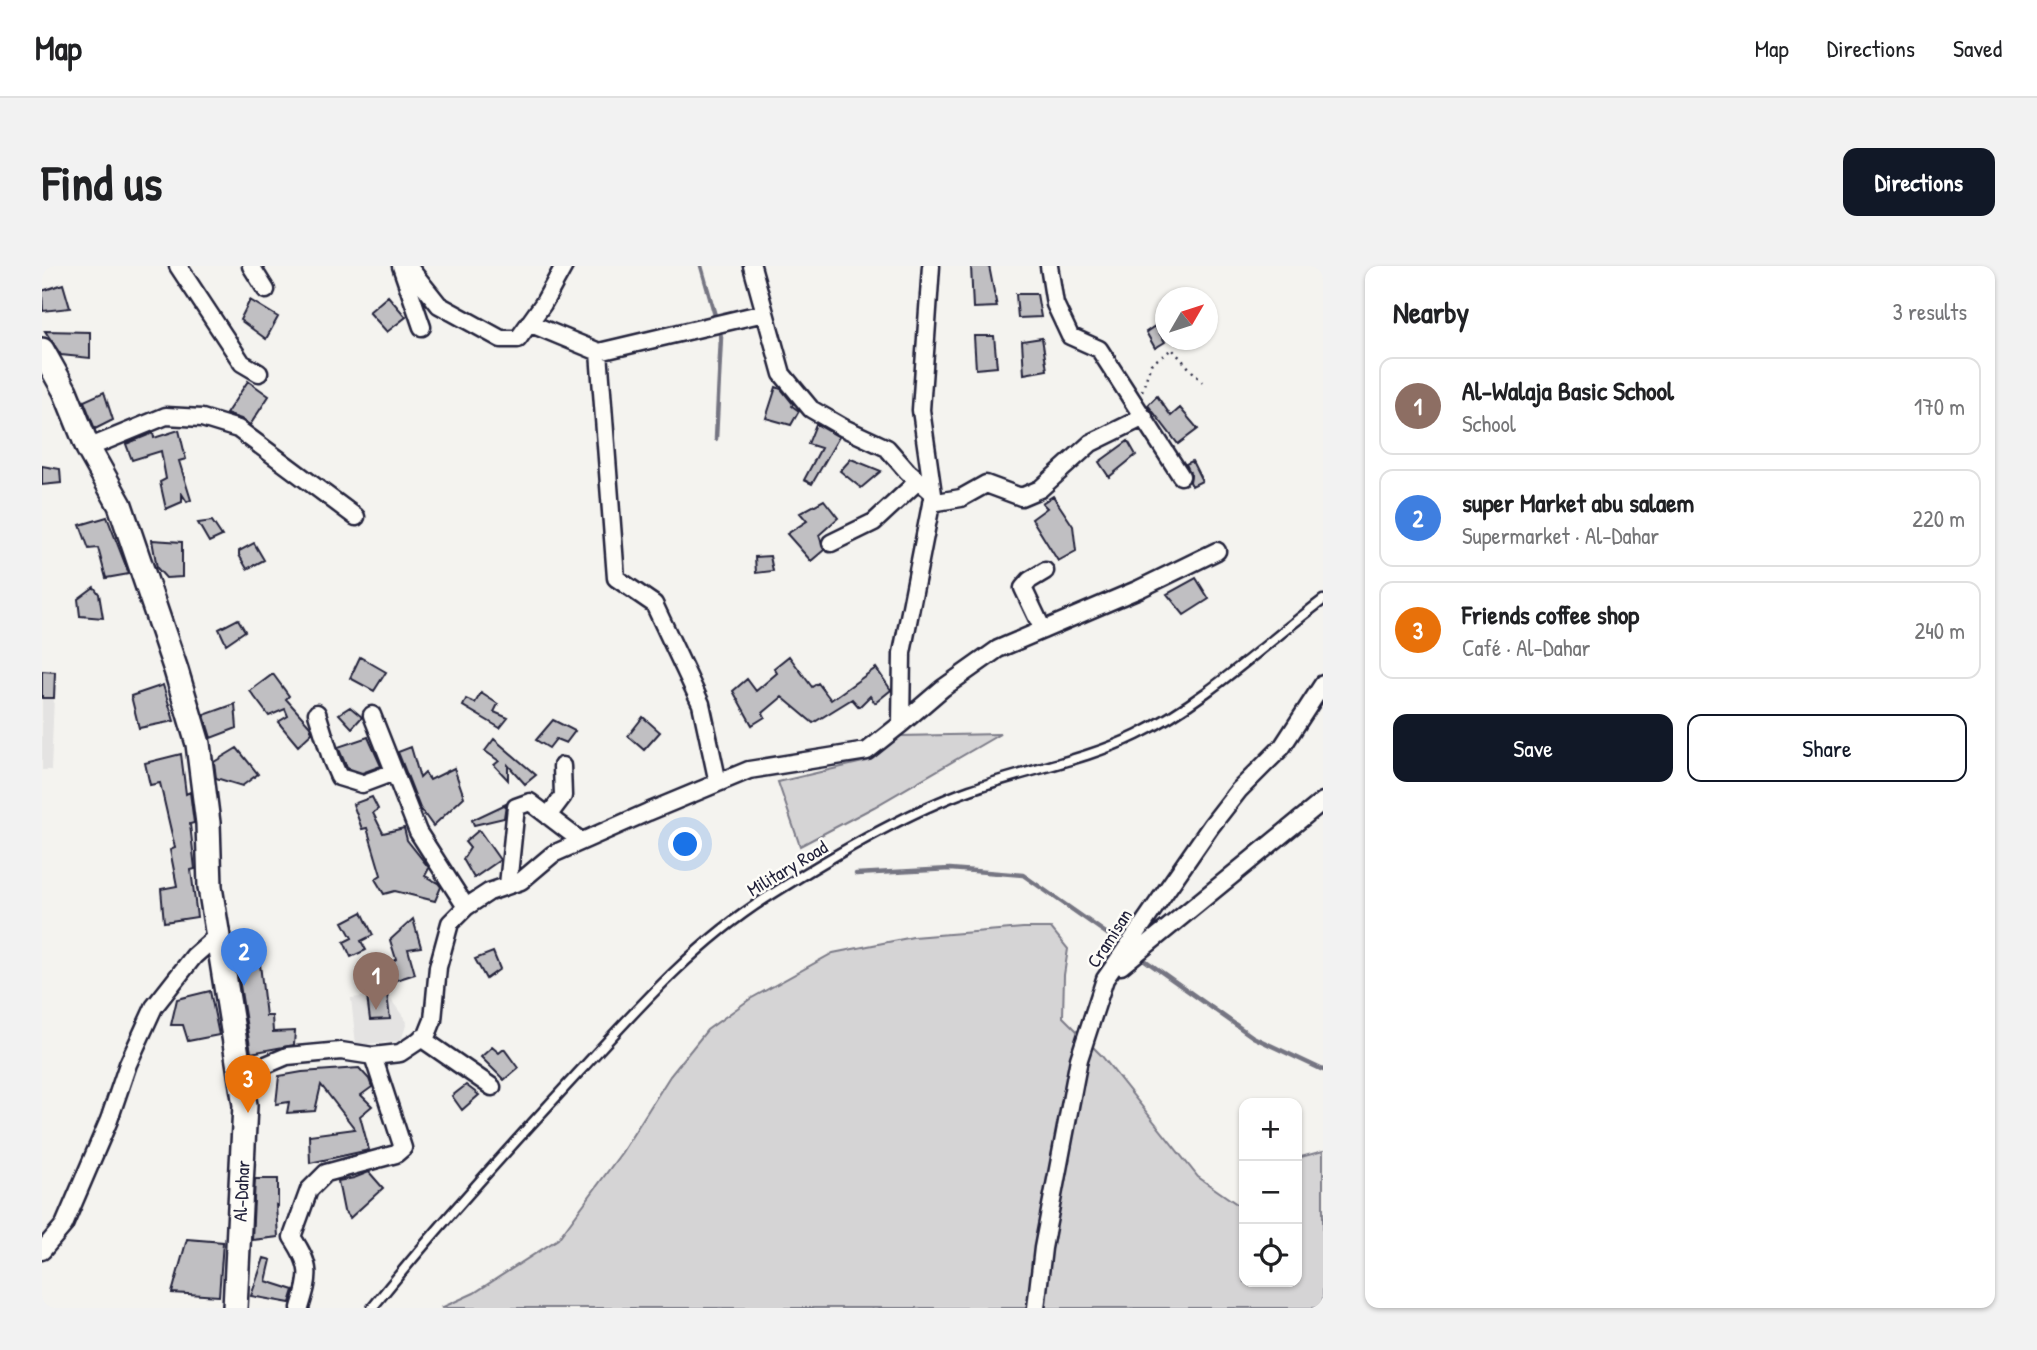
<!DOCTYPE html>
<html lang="en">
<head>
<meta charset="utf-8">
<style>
  body { margin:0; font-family:"Patrick Hand",sans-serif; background:#f2f2f2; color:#202124 }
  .controls { position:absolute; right:21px; bottom:21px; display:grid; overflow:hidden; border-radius:14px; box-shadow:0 2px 5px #0004 }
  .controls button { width:63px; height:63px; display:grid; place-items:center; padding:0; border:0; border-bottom:2px solid #e0e0e0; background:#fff; color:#202124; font:35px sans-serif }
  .compass { position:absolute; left:1113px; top:21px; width:63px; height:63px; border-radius:50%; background:#fff; box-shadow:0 2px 5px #0004; rotate:51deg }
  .you { position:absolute; left:644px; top:579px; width:24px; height:24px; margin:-18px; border:5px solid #fff; border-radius:50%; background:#1a73e8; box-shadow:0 0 0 10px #1a73e833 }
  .badge { display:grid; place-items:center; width:46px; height:46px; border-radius:50%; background:#111827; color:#fff; font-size:23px; font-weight:700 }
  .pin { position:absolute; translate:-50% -58px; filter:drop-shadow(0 2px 4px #0008) }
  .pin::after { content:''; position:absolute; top:37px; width:24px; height:21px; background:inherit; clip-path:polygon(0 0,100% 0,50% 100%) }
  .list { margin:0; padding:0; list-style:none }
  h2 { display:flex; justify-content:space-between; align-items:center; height:91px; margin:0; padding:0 28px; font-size:30px }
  h2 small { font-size:23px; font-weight:400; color:#757577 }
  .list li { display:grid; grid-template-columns:46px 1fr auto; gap:21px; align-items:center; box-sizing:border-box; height:98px; margin:0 14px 14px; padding:0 14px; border:2px solid #e0e0e0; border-radius:14px }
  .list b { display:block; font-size:26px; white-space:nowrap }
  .list p { margin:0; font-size:23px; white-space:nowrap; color:#757577 }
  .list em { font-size:23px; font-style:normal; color:#757577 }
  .actions { display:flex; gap:14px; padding:21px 28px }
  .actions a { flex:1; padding:16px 0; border:2px solid #111827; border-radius:14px; text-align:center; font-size:24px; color:#111827 }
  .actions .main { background:#111827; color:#fff }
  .icon { flex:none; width:38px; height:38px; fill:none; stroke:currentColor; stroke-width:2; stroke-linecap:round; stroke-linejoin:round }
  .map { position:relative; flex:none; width:1281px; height:1042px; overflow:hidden; border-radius:14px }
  header { display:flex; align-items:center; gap:42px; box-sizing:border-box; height:98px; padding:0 35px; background:#fff; border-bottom:2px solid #e0e0e0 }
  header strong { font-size:33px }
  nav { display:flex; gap:38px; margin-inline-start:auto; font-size:24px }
  .intro { display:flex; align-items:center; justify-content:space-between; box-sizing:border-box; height:168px; padding:0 42px }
  h1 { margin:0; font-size:49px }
  .button { padding:18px 32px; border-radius:14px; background:#111827; color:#fff; font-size:24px; font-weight:700 }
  main { display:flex; gap:42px; padding:0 42px }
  aside { flex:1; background:#fff; border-radius:14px; box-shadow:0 2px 5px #0004 }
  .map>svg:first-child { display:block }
  .built { fill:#e4e3e2 }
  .green { fill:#d5d4d5; stroke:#7c7b88; stroke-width:2 }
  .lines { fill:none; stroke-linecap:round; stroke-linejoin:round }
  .stream { stroke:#757582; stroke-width:4.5 }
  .building { fill:#c0bfc2; stroke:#22223b; stroke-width:2 }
  .lane-casing { stroke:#22223b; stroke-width:13 }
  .street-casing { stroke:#22223b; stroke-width:21 }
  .secondary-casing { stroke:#22223b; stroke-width:28 }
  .path { stroke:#22223b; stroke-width:2.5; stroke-dasharray:2 5; stroke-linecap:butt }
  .lane { stroke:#fdfcf7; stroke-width:8 }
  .street { stroke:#fdfcf7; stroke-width:16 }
  .secondary { stroke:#fdfcf7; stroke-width:23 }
  .labels { text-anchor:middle; stroke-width:5; stroke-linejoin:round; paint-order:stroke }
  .street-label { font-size:19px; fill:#22223b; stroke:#fdfcf7 }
</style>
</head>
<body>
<header>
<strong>Map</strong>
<nav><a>Map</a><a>Directions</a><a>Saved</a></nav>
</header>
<div class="intro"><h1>Find us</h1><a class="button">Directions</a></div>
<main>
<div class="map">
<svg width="1281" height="1042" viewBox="0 0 1281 1042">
  <rect width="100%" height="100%" fill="#f4f3ef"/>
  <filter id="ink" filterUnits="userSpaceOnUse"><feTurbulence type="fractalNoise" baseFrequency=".0143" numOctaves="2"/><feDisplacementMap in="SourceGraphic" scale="14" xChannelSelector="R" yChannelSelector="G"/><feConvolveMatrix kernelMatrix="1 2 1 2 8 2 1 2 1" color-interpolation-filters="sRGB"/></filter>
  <g filter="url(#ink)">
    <path class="built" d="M 0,405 L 13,406 L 9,504 L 0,504 Z
      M 345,728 L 365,756 L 359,775 L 314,779 L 309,732 Z"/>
    <path class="green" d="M 958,468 L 832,541 L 758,580 L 736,516 L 825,495 L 857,470 Z
      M 981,662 L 1009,662 L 1026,683 L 1022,709 L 1021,751 L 1059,789 L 1156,911 L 1202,943 L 1202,1016 L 1255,1016 L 1255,892 L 1281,885 L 1281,1042 L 399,1042 L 432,1027 L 516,973 L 580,886 L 628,810 L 665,764 L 708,733 L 791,687 L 871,671 Z"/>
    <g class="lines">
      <path class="stream" d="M 659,0 L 674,53
        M 674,173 L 679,71 L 677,62
        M 814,608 L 908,603 L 981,609 L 1081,679
        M 1097,690 L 1211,771 L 1281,804"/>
    </g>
    <path class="building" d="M 929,0 L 947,0 L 955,41 L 931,42 Z
      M 21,18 L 28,42 L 1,45 L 0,25 Z
      M 974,28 L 995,28 L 999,51 L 976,52 Z
      M 346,30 L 364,51 L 345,66 L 327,46 Z
      M 208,34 L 236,51 L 224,73 L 198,54 Z
      M 1113,60 L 1123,76 L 1113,82 L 1104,66 Z
      M 3,65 L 48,66 L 48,92 L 19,89 Z
      M 932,70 L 952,70 L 955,101 L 934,103 Z
      M 1000,72 L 1005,104 L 982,108 L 980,75 Z
      M 206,115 L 227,130 L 208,159 L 199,153 L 184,148 Z
      M 734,121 L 739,123 L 751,138 L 750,140 L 757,145 L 749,159 L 724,152 Z
      M 62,126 L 71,154 L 53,163 L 42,135 Z
      M 1115,130 L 1129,150 L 1138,142 L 1156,163 L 1136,178 L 1106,139 Z
      M 774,158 L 797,171 L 770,218 L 762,214 L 779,182 L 766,178 Z
      M 137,164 L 144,193 L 137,195 L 149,234 L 145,236 L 140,228 L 140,236 L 124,243 L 118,216 L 124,213 L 119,185 L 90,194 L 84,178 L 111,167 L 112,172 Z
      M 1086,175 L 1094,189 L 1067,211 L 1057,196 Z
      M 809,193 L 839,205 L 819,222 L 798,205 Z
      M 1150,195 L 1160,215 L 1150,220 L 1148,216 L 1149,209 L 1144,198 Z
      M 0,200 L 18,203 L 19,217 L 0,219 Z
      M 1011,230 L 1031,260 L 1034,285 L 1016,295 L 990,253 L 1005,242 L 1000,237 Z
      M 782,234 L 796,252 L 777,269 L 782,284 L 769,295 L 745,268 L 765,255 L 758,247 Z
      M 65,251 L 87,308 L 64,312 L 56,282 L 47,283 L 38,259 Z
      M 170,255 L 180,270 L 167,276 L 156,257 Z
      M 110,274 L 140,276 L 140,311 L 124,312 L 115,302 Z
      M 212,277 L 222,294 L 205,303 L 197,289 L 197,285 Z
      M 728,290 L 731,305 L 714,307 L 713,291 Z
      M 1154,312 L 1167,333 L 1142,349 L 1125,328 Z
      M 52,321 L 57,328 L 61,352 L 38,350 L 36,333 Z
      M 196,353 L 203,365 L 184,378 L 177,363 Z
      M 747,390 L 770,421 L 776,417 L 789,434 L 834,402 L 849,424 L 833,437 L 828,430 L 817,441 L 810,433 L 771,457 L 740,431 L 721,447 L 723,451 L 710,459 L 691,425 L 705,413 L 714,425 L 735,407 L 732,402 Z
      M 318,391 L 344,406 L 332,425 L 308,412 Z
      M 0,405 L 13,406 L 12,432 L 0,432 Z
      M 231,408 L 247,430 L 244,433 L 268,460 L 270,467 L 256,480 L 236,456 L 246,450 L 243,443 L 227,450 L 208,425 Z
      M 121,419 L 132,455 L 97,462 L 89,430 Z
      M 439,427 L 456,438 L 452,446 L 466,452 L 458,462 L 421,440 L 424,433 L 433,437 Z
      M 193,438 L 195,462 L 169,472 L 162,449 Z
      M 308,441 L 320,451 L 310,462 L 297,448 Z
      M 601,451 L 618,466 L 602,484 L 586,470 Z
      M 511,454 L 533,465 L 524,477 L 514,473 L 507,482 L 494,474 Z
      M 326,471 L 339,500 L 320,507 L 305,502 L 296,481 Z
      M 452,473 L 494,509 L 483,518 L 466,499 L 466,514 L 452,499 L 457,495 L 443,485 Z
      M 369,481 L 378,512 L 383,507 L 388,514 L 412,502 L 422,531 L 391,560 L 378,542 L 356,486 Z
      M 195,482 L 216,508 L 200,520 L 174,512 L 172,496 Z
      M 139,488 L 144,528 L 148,526 L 152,557 L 148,558 L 153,603 L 149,604 L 155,651 L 122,656 L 119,623 L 135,620 L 128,584 L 133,582 L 118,517 L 108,519 L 103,497 Z
      M 330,531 L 336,543 L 331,547 L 341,567 L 362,562 L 365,574 L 387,602 L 383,610 L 396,617 L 399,621 L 393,635 L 353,625 L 342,628 L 333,613 L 339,609 L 325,562 L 320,563 L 311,538 Z
      M 464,538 L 462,552 L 432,559 L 430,554 Z
      M 437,564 L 458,594 L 432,612 L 421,593 L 428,582 L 423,576 Z
      M 320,646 L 331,669 L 319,675 L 324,684 L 309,691 L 302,676 L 310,672 L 301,656 Z
      M 371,653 L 379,681 L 366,683 L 373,708 L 351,715 L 343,701 L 354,693 L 348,674 Z
      M 215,672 L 224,750 L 230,750 L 231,766 L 253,765 L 252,779 L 209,787 L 191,676 Z
      M 451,686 L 458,703 L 444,713 L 433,693 Z
      M 168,725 L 177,769 L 146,775 L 141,759 L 129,759 L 135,733 Z
      M 345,728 L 348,753 L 328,754 L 325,730 Z
      M 450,781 L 457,787 L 462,783 L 476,802 L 462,814 L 439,791 Z
      M 317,802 L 327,813 L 330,821 L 319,829 L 330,840 L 318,850 L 327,884 L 268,897 L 267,869 L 313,863 L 279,819 L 273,845 L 245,847 L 247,836 L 234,838 L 237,810 L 260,806 Z
      M 424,819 L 437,829 L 420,844 L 410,830 Z
      M 327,906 L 341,922 L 308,952 L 302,945 L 296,915 L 312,912 Z
      M 213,913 L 236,913 L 236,940 L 234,939 L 236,971 L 210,974 Z
      M 145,973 L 181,976 L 177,1030 L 130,1027 Z
      M 222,992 L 229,994 L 224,1015 L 252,1024 L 248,1037 L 209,1030 Z"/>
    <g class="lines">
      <defs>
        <path id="lane" d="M 330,1042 C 396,960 467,882 538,805 C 596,742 652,678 724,632 C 785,593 860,548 928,524 C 983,504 1042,495 1095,469 C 1164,435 1220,380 1281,334"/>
        <path id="street" d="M 136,0 L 200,97 L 217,107
          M 209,0 L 224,24
          M 359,0 L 380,61
          M 366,0 L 397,39 L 459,73 L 476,73 L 501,38 L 522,0
          M 710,0 L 740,108 L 769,143 L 802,162 L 845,182 L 865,205 L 891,228
          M 1007,0 L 1013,38 L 1028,70 L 1057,83 L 1139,210
          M 487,57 L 557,86 L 722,47
          M 557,86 L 574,312 L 612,338 L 659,438 L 676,517
          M 46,182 L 124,150 L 160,152 L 196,163 L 314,251
          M 889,237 L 919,232 L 944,218 L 979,231 L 998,223 L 1049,177 L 1102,151
          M 789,277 L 832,256 L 876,215
          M 1001,364 L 981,322 L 988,314 L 1003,305
          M 275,447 L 290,495 L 297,511 L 320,518 L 352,506
          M 330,449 L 376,566 L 424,641
          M 859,458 L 901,422 L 956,383 L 1097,323 L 1175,285
          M 506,550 L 521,530 L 520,500
          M 466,619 L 474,541 L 488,536 L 539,575
          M 1079,700 L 1281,535
          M 379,772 L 450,821
          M 200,809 L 245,790 L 299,785 L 331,790 L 358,787 L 385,769 L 391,754 L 396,701 L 408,657 L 424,641 L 447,626 L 479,615 L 511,588 L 606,546 L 707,504 L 825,485 L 859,458 L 860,387 L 891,228 L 879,144 L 889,0
          M 0,985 L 22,959 L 67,854 L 86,798 L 112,741 L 152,690 L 177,668
          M 258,1042 C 268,1009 270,1001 250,971 L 267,924 L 284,907 L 354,888 L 361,882 L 331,790
          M 994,1042 L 1001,982 L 1037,793 L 1063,713 L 1169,560 L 1197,524 L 1240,481 L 1281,418"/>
        <path id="secondary" d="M 0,84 L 23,125 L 46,182 L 78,239 L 134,404 L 156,478 L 166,557 L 168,621 L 203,839 L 193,1042"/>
      </defs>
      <use href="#lane" class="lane-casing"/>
      <use href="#street" class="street-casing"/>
      <use href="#secondary" class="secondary-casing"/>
      <path class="path" d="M 1100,125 L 1109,98 L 1130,83 L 1160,116"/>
      <use href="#lane" class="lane"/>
      <use href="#street" class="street"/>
      <use href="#secondary" class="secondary"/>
    </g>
  </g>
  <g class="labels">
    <g class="street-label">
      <text transform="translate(745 602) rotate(-31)" y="7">Military Road</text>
      <text transform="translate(1067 672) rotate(-57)" y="7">Cramisan</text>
      <text transform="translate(199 925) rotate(-87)" y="7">Al-Dahar</text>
    </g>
  </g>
</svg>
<div class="controls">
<button>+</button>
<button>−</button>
<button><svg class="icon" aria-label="locate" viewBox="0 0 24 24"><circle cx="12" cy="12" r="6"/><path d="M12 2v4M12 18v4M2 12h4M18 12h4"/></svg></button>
</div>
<svg class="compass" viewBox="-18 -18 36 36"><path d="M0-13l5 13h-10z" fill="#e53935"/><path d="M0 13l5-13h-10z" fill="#757577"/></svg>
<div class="you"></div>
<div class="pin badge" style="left:334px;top:744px;background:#8d6e63">1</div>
<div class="pin badge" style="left:202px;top:720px;background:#3f7fe0">2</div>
<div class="pin badge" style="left:206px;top:847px;background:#e8710a">3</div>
</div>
<aside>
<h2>Nearby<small>3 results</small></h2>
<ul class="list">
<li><span class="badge" style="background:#8d6e63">1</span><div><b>Al-Walaja Basic School</b><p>School</p></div><em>170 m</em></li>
<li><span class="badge" style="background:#3f7fe0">2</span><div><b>super Market abu salaem</b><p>Supermarket · Al-Dahar</p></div><em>220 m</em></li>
<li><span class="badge" style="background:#e8710a">3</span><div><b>Friends coffee shop</b><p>Café · Al-Dahar</p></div><em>240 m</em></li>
</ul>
<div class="actions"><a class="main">Save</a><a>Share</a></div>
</aside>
</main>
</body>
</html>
